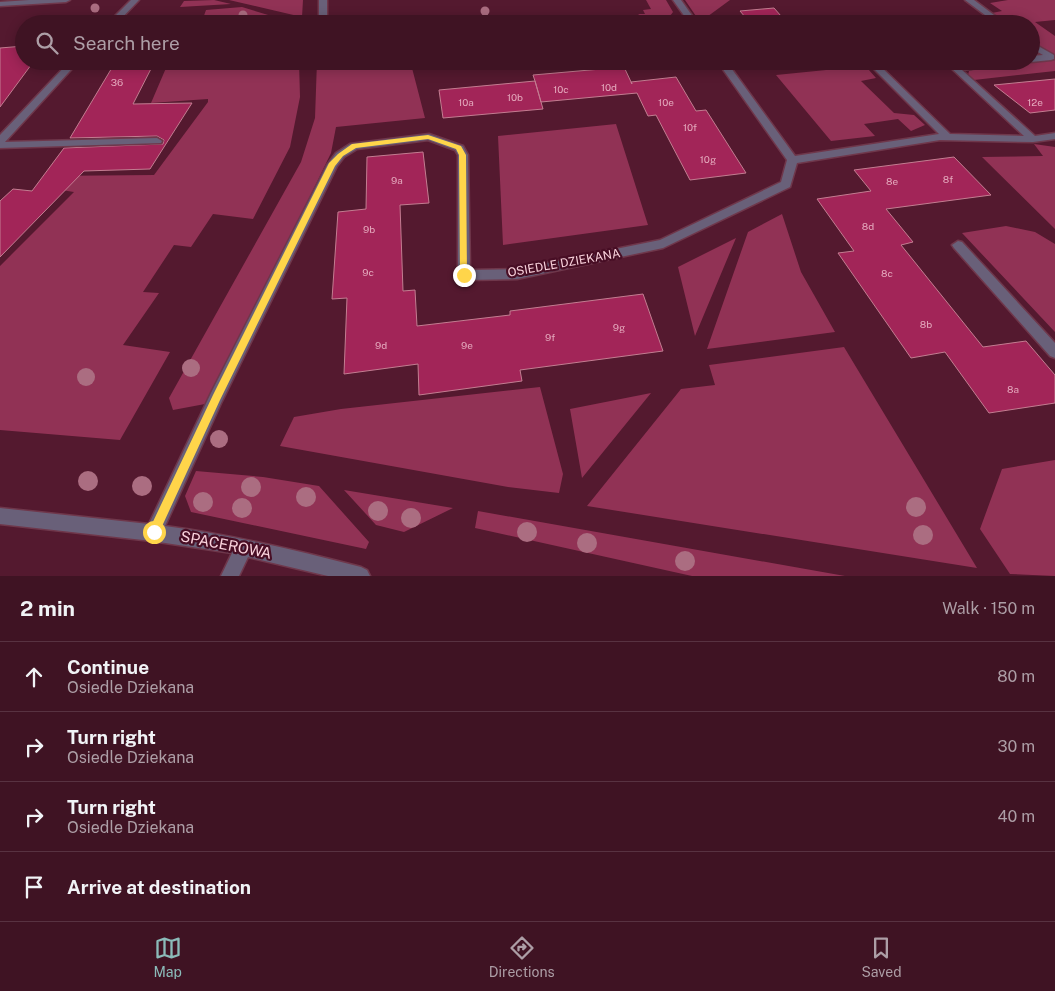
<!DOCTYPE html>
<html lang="en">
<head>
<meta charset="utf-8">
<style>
  body { margin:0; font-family:"Public Sans",sans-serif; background:#461c2b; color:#f1f3f6 }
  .stop { position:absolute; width:15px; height:15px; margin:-11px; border:4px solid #ffd54a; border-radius:50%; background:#fff }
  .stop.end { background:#ffd54a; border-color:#fff; box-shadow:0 1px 5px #0008 }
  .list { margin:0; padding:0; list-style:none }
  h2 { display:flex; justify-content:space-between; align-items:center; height:65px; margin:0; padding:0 20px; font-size:21px }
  h2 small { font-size:16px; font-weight:400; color:#ad9ea6 }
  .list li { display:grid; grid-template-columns:32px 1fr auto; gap:15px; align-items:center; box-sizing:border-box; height:70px; padding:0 20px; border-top:1px solid #583241 }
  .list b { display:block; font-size:19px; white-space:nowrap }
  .list p { margin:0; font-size:16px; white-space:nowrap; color:#ad9ea6 }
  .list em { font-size:16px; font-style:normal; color:#ad9ea6 }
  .icon { flex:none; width:28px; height:28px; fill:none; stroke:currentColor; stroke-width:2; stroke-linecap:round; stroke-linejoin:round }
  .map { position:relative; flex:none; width:1055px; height:576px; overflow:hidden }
  .search { position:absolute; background:#3f1323; box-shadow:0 2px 12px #0003; left:15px; right:15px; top:15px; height:55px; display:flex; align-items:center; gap:12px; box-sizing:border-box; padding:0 18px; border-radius:28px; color:#ad9ea6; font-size:19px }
  .sheet { height:345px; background:#3f1323 }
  nav { display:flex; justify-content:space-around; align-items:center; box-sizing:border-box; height:70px; border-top:1px solid #583241; background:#3f1323; font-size:14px; color:#ad9ea6 }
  nav a { display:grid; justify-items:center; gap:2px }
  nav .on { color:#8bbbb9 }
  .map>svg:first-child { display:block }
  .green { fill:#913255 }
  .building { fill:#a22558; stroke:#c37d91 }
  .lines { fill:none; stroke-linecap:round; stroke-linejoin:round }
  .service-casing { stroke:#6f374b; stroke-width:3 }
  .minor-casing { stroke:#6f374b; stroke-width:3 }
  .service { fill:#696079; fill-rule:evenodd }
  .minor { fill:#696079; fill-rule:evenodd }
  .tree { fill:#ab6d81 }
  .route { fill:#ffd54a }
  .labels { text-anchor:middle; stroke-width:4.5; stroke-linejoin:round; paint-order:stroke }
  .number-label { font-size:10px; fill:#e4a8bc }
  .street-label { font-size:12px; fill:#fad3dd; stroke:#480e25 }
  .near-street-label { font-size:15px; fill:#fad3dd; stroke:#480e25 }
</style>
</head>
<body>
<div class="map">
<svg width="1055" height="576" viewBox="0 0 1055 576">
  <rect width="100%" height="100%" fill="#54192f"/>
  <path class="green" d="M 214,0 L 231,4 L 180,7 L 184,1 Z
    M 229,0 L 303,0 L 302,17 Z
    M 646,0 L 666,0 L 673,12 C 666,24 648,22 638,14 L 645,14 L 643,10 L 651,9 Z
    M 685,0 L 730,0 L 700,22 Z
    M 1008,0 L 1055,0 L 1055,20 L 1035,22 L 1055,36 L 1055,57 L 1031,40 L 1031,24 L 1008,24 L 992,13 L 1002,11 L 990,3 Z
    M 242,7 L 298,24 L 201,24 L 206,10 Z
    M 1055,60 L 1055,71 L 974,80 L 968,75 L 969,71 L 977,69 Z
    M 169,61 L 299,61 L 300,97 L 290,147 L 253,219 L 213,214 L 191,247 L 174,245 L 143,292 L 159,293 L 123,345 L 170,352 L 120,440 L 0,430 L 0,266 L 74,192 L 36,186 L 44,176 L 154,175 L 208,102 L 208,99 L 151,103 Z
    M 317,61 L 377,61 L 376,68 L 412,68 L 425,118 L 336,127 L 331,153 L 272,275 L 205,404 L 173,410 L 169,398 L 301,162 L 315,118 Z
    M 836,61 L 861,61 L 876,78 L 861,81 L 894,113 L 914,115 L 925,125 L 911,131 L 898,119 L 864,124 L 875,136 L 831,141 L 776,75 L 836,69 Z
    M 616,124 L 648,225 L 503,245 L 498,136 Z
    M 1034,144 L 1055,147 L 1055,229 L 982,157 L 1043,156 Z
    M 782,214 L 801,272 L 835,332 L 707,349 L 748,232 Z
    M 1006,226 L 1035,232 L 1055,244 L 1055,332 L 962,233 Z
    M 736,238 L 695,336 L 678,267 Z
    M 844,347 L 977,568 L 587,506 L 681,389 L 715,385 L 709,365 Z
    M 540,387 L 563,474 L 559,493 L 508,487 L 280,446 L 294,417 L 341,409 Z
    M 651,393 L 582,478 L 570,409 Z
    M 1055,460 L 1055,576 L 1010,574 L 980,529 L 1002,469 Z
    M 196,471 L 263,477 L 319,486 L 369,542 L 366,549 L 191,512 L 185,496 Z
    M 344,490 L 453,508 L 404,532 L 376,525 Z
    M 478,511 L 845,576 L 692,576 L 475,528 Z"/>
  <path class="building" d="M 774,8 L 788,24 L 751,24 L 740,11 Z
    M 24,46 L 24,61 L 34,61 L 0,107 L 0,48 Z
    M 116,61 L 155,61 L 133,104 L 192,103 L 150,169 L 84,171 L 0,257 L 0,201 L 13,189 L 32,191 L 64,148 L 163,144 L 164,140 L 157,136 L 70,138 Z
    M 782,61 L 823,61 L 825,63 L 787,67 Z
    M 624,67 L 632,84 L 631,82 L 676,77 L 696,111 L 706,110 L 746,173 L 690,180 L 656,115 L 648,116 L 637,93 L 541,102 L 535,81 L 543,109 L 443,118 L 439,90 L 535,81 L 533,75 Z
    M 1055,79 L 1055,110 L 1030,113 L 994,85 Z
    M 423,152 L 429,203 L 400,205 L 403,291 L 415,290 L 417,326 L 510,315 L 510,311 L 643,294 L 663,351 L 520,370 L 522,381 L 419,395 L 418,364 L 344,374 L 347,298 L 332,299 L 338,212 L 366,209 L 367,157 Z
    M 954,157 L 991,195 L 886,209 L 913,242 L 901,245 L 983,347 L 1026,341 L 1055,375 L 1055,403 L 989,413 L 945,352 L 911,358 L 838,253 L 854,251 L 817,199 L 871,191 L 854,170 Z"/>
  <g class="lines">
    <defs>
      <path id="service" d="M 131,0 L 139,0 L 116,24 L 107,24 Z
        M 70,61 L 79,61 L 5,142 L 157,138 L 162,141 L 161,143 L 0,148 L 0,135 Z"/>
      <path id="minor" d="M 29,0 L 70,0 L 66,2 L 0,6 L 0,2 Z
        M 319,0 L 327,0 L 327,24 L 319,24 Z
        M 673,0 L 681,0 L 698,24 L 690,24 Z
        M 965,0 L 974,0 L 1006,24 L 997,24 Z
        M 1031,42 L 1054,55 L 1054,59 L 1051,60 L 1031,62 L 1030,61 L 1031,56 L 1043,55 L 1031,48 Z
        M 717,61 L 726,61 L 795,156 L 939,134 L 866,61 L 875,61 L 950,134 L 1024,136 L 951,68 L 955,65 L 990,61 L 1018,61 L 1014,64 L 962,70 L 1035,136 L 1055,133 L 1055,139 L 1033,142 L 940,140 L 797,163 L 790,187 L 663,248 L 517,279 L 464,280 L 458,275 L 458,155 L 455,150 L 428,140 L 357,149 L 344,157 L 337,166 L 222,401 L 165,526 C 232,535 296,550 361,567 L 367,570 L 370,576 L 328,576 L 248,557 L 239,576 L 221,576 L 232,553 L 152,541 L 0,524 L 0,508 L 149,524 L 211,393 L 327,165 L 336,153 L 350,144 L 429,134 L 463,146 L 468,155 L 470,270 L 517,269 L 660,240 L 781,182 L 787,160 Z
        M 958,241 L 962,242 L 1055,343 L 1055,358 L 1050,356 L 954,248 L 952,245 Z"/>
    </defs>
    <use href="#service" class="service-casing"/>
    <use href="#minor" class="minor-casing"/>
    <use href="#service" class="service"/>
    <use href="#minor" class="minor"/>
  </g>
  <g class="tree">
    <circle cx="95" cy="8" r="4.5"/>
    <circle cx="485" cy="11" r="4.5"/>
    <circle cx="243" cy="15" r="4.5"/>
    <circle cx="191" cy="368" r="9"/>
    <circle cx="86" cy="377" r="9"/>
    <circle cx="219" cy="439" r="9"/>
    <circle cx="88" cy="481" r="10"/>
    <circle cx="142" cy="486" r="10"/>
    <circle cx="251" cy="487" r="10"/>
    <circle cx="306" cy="497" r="10"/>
    <circle cx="203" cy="502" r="10"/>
    <circle cx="916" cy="507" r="10"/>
    <circle cx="242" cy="508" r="10"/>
    <circle cx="378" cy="511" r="10"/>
    <circle cx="411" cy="518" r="10"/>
    <circle cx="527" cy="532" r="10"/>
    <circle cx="923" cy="535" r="10"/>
    <circle cx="587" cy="543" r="10"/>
    <circle cx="685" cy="561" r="10"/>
  </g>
  <path class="route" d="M 428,135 L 461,146 L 466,155 L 467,277 L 460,275 L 459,155 L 456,149 L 428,139 L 356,148 L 343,156 L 335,166 L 220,400 L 158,535 L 150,535 L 150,528 L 213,395 L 329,163 L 338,154 L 352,144 Z"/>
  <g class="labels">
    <g class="number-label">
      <text x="117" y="86">36</text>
      <text x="609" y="91">10d</text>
      <text x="561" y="93">10c</text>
      <text x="515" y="101">10b</text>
      <text x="466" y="106">10a</text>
      <text x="666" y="106">10e</text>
      <text x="1035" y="106">12e</text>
      <text x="690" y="131">10f</text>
      <text x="708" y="163">10g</text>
      <text x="948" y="183">8f</text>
      <text x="397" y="184">9a</text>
      <text x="892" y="185">8e</text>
      <text x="868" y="230">8d</text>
      <text x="369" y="233">9b</text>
      <text x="368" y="276">9c</text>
      <text x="887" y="277">8c</text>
      <text x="926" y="328">8b</text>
      <text x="619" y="331">9g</text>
      <text x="550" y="341">9f</text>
      <text x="381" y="349">9d</text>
      <text x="467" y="349">9e</text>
      <text x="1013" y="393">8a</text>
    </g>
    <g class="street-label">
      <text transform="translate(564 263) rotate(-10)" y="4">OSIEDLE DZIEKANA</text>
    </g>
    <g class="near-street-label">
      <text transform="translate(226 545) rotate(11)" y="5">SPACEROWA</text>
    </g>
  </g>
</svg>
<div class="stop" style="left:154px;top:532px"></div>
<div class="stop end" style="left:464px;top:275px"></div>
<div class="search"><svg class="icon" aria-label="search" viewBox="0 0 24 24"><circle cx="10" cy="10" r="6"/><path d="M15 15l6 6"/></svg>Search here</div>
</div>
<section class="sheet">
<h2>2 min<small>Walk · 150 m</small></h2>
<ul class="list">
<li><svg class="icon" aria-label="ahead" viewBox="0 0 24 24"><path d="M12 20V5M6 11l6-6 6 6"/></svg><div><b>Continue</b><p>Osiedle Dziekana</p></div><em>80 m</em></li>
<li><svg class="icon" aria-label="right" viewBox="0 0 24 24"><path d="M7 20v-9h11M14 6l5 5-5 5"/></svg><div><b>Turn right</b><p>Osiedle Dziekana</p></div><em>30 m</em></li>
<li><svg class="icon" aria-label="right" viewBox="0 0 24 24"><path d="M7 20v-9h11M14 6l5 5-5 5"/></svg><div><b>Turn right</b><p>Osiedle Dziekana</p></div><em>40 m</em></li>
<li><svg class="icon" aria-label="arrive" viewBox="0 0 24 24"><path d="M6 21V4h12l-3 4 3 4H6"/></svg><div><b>Arrive at destination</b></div></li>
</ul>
</section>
<nav>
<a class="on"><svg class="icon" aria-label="map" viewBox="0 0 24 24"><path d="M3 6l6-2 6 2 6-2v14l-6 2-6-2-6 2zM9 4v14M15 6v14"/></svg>Map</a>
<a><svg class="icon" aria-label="directions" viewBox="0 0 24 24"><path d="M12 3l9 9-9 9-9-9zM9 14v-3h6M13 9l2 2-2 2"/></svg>Directions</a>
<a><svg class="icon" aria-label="saved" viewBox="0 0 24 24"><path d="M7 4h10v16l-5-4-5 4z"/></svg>Saved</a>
</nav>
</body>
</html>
